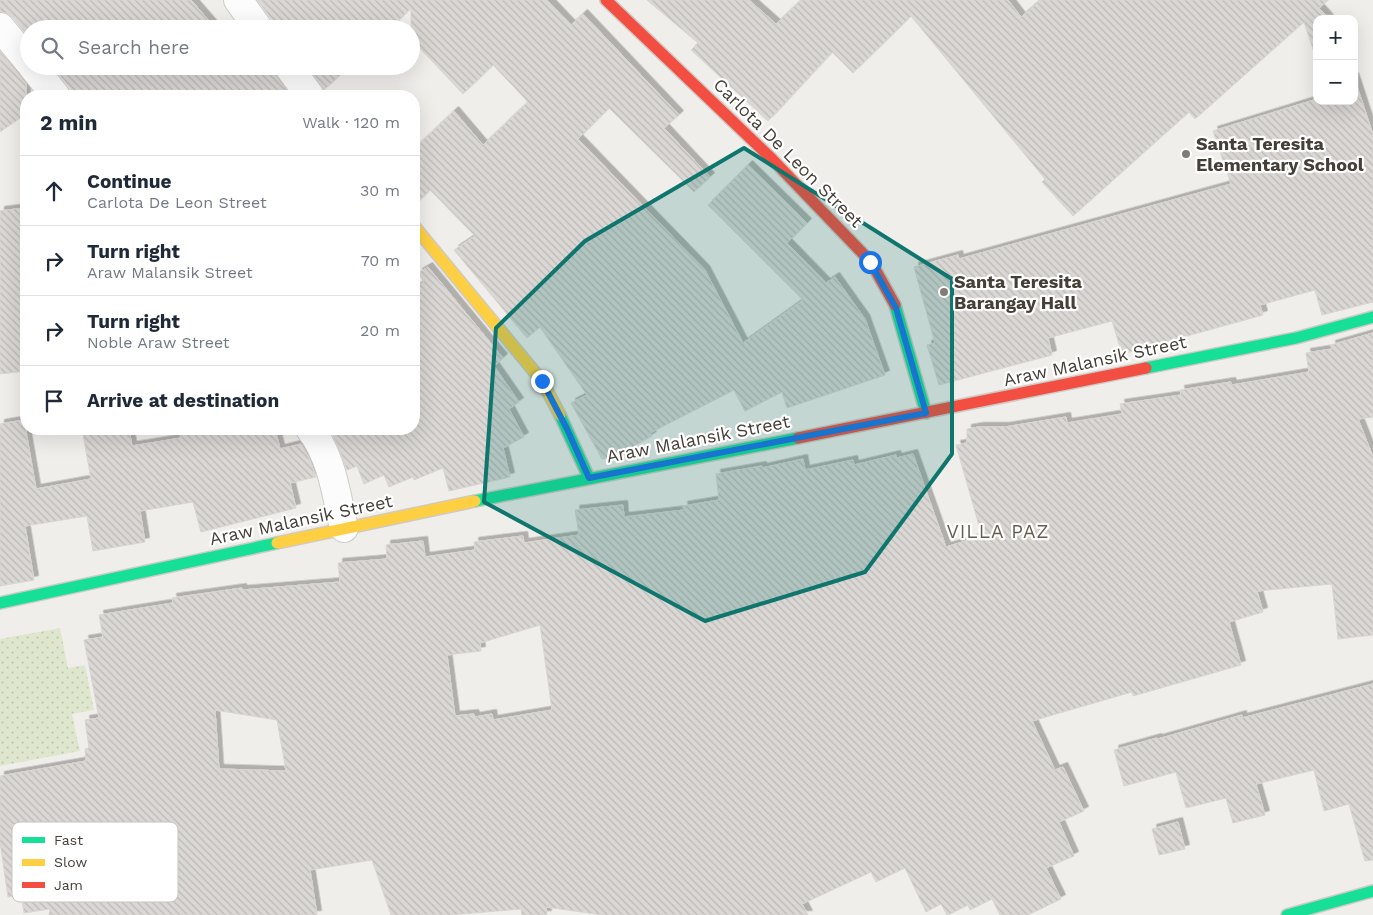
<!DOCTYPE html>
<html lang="en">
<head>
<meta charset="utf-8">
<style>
  body { margin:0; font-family:"Work Sans",sans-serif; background:#f6f6f7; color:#1f2937 }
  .controls { position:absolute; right:15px; top:15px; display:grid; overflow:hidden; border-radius:10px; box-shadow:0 5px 20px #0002 }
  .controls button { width:45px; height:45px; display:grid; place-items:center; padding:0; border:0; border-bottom:1px solid #e0e1e3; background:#fff; color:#1f2937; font:25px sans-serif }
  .stop { position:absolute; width:15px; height:15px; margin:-11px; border:4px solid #1a73e8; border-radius:50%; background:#fff }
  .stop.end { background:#1a73e8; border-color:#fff; box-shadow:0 1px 5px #0008 }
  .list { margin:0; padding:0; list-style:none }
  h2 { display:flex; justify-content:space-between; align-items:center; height:65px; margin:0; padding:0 20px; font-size:21px }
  h2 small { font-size:16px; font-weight:400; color:#747a83 }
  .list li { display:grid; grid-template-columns:32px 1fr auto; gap:15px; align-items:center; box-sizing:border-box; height:70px; padding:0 20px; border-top:1px solid #e0e1e3 }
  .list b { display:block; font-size:19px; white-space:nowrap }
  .list p { margin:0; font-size:16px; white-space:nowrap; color:#747a83 }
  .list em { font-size:16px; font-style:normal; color:#747a83 }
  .icon { flex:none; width:28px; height:28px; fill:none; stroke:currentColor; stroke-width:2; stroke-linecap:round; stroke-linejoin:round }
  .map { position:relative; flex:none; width:1373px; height:915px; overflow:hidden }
  .search { position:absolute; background:#fff; box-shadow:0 5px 20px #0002; left:20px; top:20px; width:400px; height:55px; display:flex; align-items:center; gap:12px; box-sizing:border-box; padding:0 18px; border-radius:28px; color:#747a83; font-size:19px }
  .panel { position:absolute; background:#fff; box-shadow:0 5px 20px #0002; left:20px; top:90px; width:400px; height:345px; border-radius:20px }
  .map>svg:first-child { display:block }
  .grass { fill:url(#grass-dots) }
  .building { fill:url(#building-back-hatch); stroke:#d8d5d1; fill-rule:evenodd; filter:url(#shadow) }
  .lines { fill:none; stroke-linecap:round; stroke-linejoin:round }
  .street-casing { stroke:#ceccc9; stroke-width:30 }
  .fast-casing { stroke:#cecac3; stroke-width:14 }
  .slow-casing { stroke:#cecac3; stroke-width:14 }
  .jam-casing { stroke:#cecac3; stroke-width:14 }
  .street { stroke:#fdfcfc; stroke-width:28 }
  .fast { stroke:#16e098; stroke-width:11 }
  .slow { stroke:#ffcf43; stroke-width:11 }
  .jam { stroke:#f24e42; stroke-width:11 }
  .route { stroke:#1a73e8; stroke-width:6 }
  .marked { fill:#0f766e; fill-opacity:0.2; stroke:#0f766e; stroke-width:4; stroke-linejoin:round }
  .poi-dot { fill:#817c77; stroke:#fff; stroke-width:2 }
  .labels { text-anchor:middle; stroke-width:4.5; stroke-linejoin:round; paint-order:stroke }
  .poi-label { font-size:18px; font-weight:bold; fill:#453f38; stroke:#fff; text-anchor:start }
  .street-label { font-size:18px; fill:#453f38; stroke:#fff }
  .neighbourhood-label { font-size:19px; letter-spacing:1px; fill:#675d51; stroke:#fff }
  .key { fill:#fff; stroke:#c7c5c3; stroke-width:1 }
  .key-label { font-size:14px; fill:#453f38 }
</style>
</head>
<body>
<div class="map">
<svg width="1373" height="915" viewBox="0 0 1373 915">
  <defs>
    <pattern id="grass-dots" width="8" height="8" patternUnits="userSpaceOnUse" patternTransform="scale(1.25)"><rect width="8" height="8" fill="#dee7ce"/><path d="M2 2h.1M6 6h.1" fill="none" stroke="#c0c7b2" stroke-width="1.8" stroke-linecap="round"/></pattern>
    <pattern id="building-back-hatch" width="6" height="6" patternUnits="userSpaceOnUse" patternTransform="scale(1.25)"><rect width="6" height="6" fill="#dad7d4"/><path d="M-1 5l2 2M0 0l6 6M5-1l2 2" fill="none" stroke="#bcbab7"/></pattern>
    <filter id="shadow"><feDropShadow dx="4.5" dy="-4.5" stdDeviation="0" flood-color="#0004"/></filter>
  </defs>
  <rect width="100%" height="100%" fill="#f0eeeb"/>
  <path class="grass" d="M 60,628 L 68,668 L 85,665 L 94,710 L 72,714 L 80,751 L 0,766 L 0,639 Z"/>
  <path class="building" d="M 0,0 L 191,0 L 216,29 L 29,29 L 29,37 L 12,17 L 6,13 L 0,12 Z
    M 257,0 L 547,0 L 571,25 L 583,14 L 679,115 L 664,128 L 710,177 L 694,192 L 609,108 L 578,139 L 705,270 L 743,343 L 803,300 L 708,205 L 748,165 L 807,223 L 787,243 L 826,283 L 835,277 L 865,319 L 885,375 L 787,408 L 782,392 L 745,411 L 734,390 L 650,433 L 652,436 L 614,457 L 602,459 L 571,403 L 587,395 L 540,327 L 527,338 L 454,250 L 475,236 L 430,190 L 414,206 L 414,149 L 454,111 L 483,145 L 528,102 L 493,65 L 463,94 L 414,42 L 411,45 L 411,8 L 390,29 L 281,29 L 270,17 Z
    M 647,0 L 749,0 L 776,24 L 801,0 L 1008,0 L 1021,17 L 1041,0 L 1328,0 L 1319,8 L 1329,19 L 1317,19 L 1317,61 L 1304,22 L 1195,119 L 1189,112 L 1073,216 L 1042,182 L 1045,179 L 911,16 L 853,73 L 832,52 L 768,121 L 691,50 L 698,43 Z
    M 0,51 L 26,84 L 26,114 L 0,132 Z
    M 52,66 L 273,66 L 275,75 L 291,96 L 77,96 Z
    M 308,66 L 350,66 L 324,90 Z
    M 1354,77 L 1373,135 L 1373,302 L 1322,315 L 1315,290 L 1260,305 L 1263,315 L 1122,354 L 1112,321 L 1048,338 L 1052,355 L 939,385 L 927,345 L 935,343 L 914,267 L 958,255 L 959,259 L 1231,184 L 1213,131 L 1317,99 L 1317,101 L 1354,101 Z
    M 24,208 L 26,224 L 26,239 L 19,240 L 26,292 L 26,371 L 0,374 L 0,211 Z
    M 428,267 L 503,358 L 494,366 L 519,402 L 509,409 L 524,437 L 503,448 L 510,477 L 449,491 L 443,468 L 414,480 L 413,477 L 389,487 L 384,475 L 364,484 L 357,466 L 347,470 L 338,446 L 333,436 L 336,435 L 333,429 L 414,429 L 414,289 L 424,282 L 418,273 Z
    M 1373,333 L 1373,417 L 1358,419 L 1373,457 L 1373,635 L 1338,639 L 1332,584 L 1257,591 L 1263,612 L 1229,622 L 1241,665 L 1133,696 L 1132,692 L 1032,721 L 1055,770 L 1063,767 L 1084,811 L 1059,822 L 1074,856 L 1046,868 L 1061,899 L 1028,915 L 1000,915 L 992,899 L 970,910 L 968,905 L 948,915 L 947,915 L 941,904 L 926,912 L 905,868 L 876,882 L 871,872 L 802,904 L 808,915 L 602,915 L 546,907 L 547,915 L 522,915 L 521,909 L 450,915 L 391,915 L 372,860 L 310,870 L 317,915 L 49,915 L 50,909 L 24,913 L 21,895 L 8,897 L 0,842 L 0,776 L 86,761 L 85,749 L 89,748 L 85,720 L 99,718 L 84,640 L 103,637 L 99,615 L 173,603 L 172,598 L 242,588 L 242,590 L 340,582 L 338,563 L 387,559 L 386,545 L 423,541 L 425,557 L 475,550 L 474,542 L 523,536 L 524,543 L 579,535 L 575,510 L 623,505 L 624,517 L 684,510 L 683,506 L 719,500 L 716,474 L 762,466 L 762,468 L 803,459 L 805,470 L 853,460 L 854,465 L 896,455 L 897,458 L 913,454 L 946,547 L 982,536 L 956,445 L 967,443 L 967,429 L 979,427 L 1005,427 L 1066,417 L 1067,423 L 1122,414 L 1120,404 L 1181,395 L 1180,390 L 1231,382 L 1232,385 L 1309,372 L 1306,353 L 1332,349 L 1331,345 ZM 540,625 L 552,710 L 493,720 L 492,714 L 475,717 L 474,714 L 455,716 L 447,655 L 481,651 L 480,643 ZM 215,710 L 277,720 L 286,771 L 219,769 Z
    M 24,420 L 36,489 L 91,479 L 82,429 L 129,429 L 132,446 L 181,438 L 179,429 L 275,429 L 280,449 L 301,444 L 309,458 L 316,477 L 290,483 L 296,508 L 201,532 L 193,502 L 140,511 L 145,542 L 93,551 L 87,516 L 25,526 L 34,580 L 0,586 L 0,424 Z
    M 1373,684 L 1373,860 L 1365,861 L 1349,804 L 1324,811 L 1314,770 L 1256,784 L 1265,815 L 1233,823 L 1226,798 L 1186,808 L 1176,772 L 1124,786 L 1114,750 L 1157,738 L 1158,739 L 1242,715 L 1242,718 Z
    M 1178,822 L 1185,849 L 1159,855 L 1152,829 Z"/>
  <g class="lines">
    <defs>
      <path id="street" d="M 238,0 L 259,29
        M 0,27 L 29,62
        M 32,66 L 56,96
        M 288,66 L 310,96
        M 310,429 C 332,457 336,494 344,528"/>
      <path id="fast" d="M 895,305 L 926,413
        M 1146,368 L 1296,338 L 1373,317
        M 560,415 L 589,478
        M 475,501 L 798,438
        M 0,603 L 277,543
        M 1287,915 L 1373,891"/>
      <path id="slow" d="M 414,226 L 542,381 L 560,415
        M 277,543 L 475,501"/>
      <path id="jam" d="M 606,0 L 772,159 L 871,262 L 895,305
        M 798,438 L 1146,368"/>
    </defs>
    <use href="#street" class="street-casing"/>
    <use href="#fast" class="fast-casing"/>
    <use href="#slow" class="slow-casing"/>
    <use href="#jam" class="jam-casing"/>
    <use href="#street" class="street"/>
    <use href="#fast" class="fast"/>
    <use href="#slow" class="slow"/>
    <use href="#jam" class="jam"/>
  </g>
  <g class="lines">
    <path class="route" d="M 542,381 L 567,429 L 589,478 L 926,413 L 896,308 L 870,262"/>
  </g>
  <path class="marked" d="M 744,148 L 952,279 L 952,454 L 865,572 L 705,621 L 484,502 L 496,328 L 585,241 Z"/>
  <g class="poi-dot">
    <circle cx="1186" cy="154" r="5"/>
    <circle cx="944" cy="292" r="5"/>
  </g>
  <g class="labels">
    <g class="poi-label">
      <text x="1196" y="150">Santa Teresita<tspan x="1196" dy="21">Elementary School</tspan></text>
      <text x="954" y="288">Santa Teresita<tspan x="954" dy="21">Barangay Hall</tspan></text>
    </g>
    <g class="street-label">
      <text transform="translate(788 153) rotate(45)" y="6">Carlota De Leon Street</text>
      <text transform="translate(1095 361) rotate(-12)" y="6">Araw Malansik Street</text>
      <text transform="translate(698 439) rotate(-11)" y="6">Araw Malansik Street</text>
      <text transform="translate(301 520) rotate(-12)" y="6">Araw Malansik Street</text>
    </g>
    <g class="neighbourhood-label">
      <text x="998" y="538">VILLA PAZ</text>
    </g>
  </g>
  <rect x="12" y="822" width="166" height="80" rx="8" class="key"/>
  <rect x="22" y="837" width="23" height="6" fill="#16e098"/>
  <rect x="22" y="859" width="23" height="7" fill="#ffcf43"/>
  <rect x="22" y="882" width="23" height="6" fill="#f24e42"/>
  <g class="key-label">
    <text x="54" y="845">Fast</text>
    <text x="54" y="867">Slow</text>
    <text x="54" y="890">Jam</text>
  </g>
</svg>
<div class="controls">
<button>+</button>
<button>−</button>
</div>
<div class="stop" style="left:870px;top:262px"></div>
<div class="stop end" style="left:542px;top:381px"></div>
<div class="search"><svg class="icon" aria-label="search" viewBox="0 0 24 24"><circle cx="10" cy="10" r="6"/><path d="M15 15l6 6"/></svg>Search here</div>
<section class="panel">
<h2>2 min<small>Walk · 120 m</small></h2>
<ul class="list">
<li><svg class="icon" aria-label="ahead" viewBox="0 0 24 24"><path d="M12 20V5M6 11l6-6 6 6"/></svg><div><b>Continue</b><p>Carlota De Leon Street</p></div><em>30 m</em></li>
<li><svg class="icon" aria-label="right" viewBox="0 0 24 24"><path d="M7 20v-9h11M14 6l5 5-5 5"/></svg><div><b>Turn right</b><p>Araw Malansik Street</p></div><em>70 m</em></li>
<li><svg class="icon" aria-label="right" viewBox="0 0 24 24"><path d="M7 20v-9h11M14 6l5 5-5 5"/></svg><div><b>Turn right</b><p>Noble Araw Street</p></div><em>20 m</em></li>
<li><svg class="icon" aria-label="arrive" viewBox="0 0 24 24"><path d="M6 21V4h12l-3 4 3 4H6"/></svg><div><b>Arrive at destination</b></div></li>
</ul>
</section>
</div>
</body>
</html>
